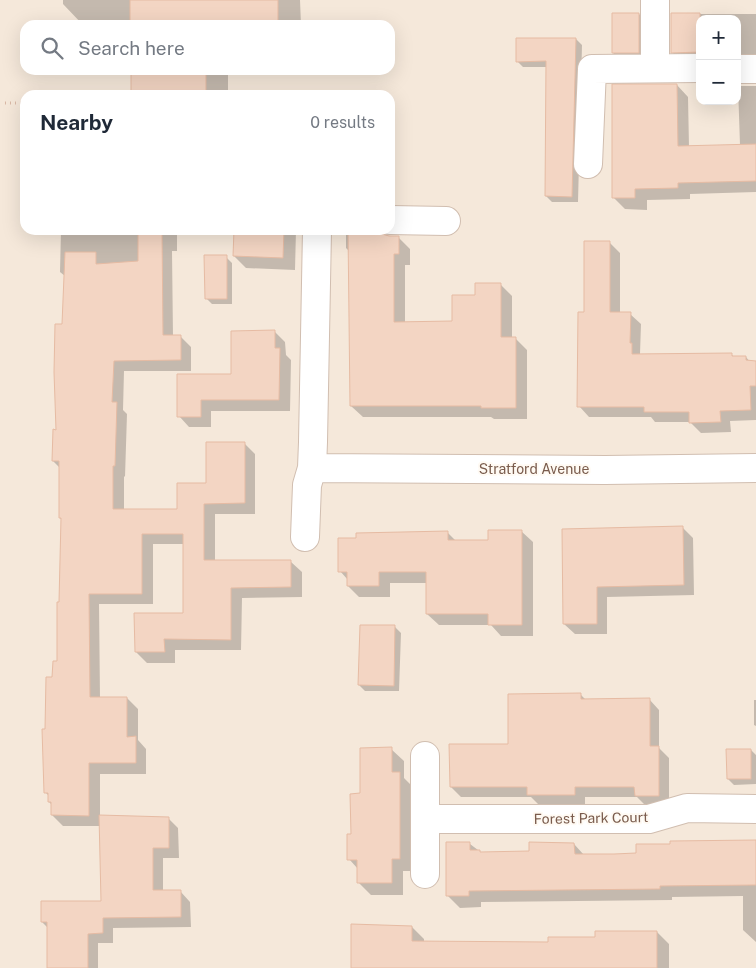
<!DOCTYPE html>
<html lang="en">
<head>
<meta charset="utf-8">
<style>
  body { margin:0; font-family:"Public Sans",sans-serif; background:#f6f6f7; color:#1f2937 }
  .controls { position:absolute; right:15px; top:15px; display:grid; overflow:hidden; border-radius:10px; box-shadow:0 5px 20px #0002 }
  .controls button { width:45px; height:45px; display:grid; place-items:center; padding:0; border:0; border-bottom:1px solid #e0e1e3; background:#fff; color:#1f2937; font:25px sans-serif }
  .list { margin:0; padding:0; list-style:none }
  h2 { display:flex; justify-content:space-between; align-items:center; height:65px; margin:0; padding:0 20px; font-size:21px }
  h2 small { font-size:16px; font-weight:400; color:#747a83 }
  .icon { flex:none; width:28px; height:28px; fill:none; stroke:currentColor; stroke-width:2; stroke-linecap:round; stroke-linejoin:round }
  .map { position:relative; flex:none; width:756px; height:968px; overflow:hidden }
  .search { position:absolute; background:#fff; box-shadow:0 5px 20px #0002; left:20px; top:20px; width:375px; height:55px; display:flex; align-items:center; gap:12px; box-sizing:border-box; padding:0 18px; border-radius:15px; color:#747a83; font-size:19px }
  .panel { position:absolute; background:#fff; box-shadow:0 5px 20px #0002; left:20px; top:90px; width:375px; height:145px; border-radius:15px }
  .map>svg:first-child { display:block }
  .residential { fill:#f5e8da; fill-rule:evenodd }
  .shadow { fill:#0003 }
  .building { fill:#f3d5c3; stroke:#e6bba3 }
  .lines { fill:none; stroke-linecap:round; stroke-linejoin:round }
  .minor-casing { stroke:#d1beb0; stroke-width:30 }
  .path { stroke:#d9b8a5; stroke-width:3; stroke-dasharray:1 4; stroke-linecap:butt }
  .minor { stroke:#fff; stroke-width:28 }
  .labels { text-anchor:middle; stroke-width:4; stroke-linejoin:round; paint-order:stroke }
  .street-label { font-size:14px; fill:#7a5c4d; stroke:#fffaf3 }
</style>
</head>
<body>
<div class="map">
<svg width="756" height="968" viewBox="0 0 756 968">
  <rect width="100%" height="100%" fill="#fdf6ec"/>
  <path class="residential" d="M 0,0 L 756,0 L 756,968 L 0,968 ZM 700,19 L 737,19 L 737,101 L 700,101 ZM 25,25 L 390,25 L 390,70 L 25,70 ZM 25,95 L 390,95 L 390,230 L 25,230 Z"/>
  <path class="shadow" d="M 63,0 L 300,0 L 301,25 L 83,25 L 63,4 Z
    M 639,14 L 645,20 L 645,58 L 619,59 L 613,53 Z
    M 672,14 L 756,14 L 756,65 L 737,64 L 737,19 L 700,19 L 700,64 L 684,64 L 672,52 Z
    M 576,39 L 582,45 L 578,202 L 552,202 L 546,196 L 547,67 L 523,67 L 517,61 Z
    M 132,70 L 251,70 L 251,71 L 228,71 L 228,95 L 132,95 Z
    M 677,85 L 688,97 L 689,147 L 740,145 L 738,86 L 756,86 L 756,192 L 690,194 L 690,199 L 647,200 L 647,210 L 625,209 L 613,197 Z
    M 61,230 L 177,230 L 177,251 L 172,251 L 173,336 L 180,336 L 191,347 L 191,371 L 124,371 L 123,410 L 127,414 L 125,477 L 124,476 L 124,510 L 178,510 L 207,484 L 244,443 L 255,454 L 255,514 L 215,514 L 215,561 L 291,562 L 302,572 L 302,597 L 242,598 L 241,650 L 175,650 L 175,663 L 147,663 L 136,652 L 184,614 L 184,544 L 153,544 L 153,604 L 99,604 L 100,698 L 127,698 L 138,709 L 138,740 L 146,749 L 146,774 L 100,774 L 100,816 L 168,818 L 178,828 L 179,858 L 163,858 L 163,891 L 180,891 L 190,902 L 191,927 L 113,928 L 113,943 L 98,943 L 98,968 L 48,968 L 48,928 L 42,922 L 102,902 L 101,826 L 63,826 L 52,815 L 52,805 L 49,802 L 49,796 L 45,792 L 46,730 L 53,678 L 58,663 L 61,603 L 62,520 L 60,518 L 60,468 L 53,461 L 57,431 L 64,325 L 65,276 L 60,272 Z
    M 235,230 L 296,230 L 295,270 L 246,268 L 234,256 Z
    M 346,230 L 379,230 L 384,235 L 398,237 L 410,249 L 410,265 L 405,265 L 405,323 L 453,322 L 477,296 L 501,285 L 512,296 L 512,338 L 515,338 L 527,350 L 527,419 L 494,419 L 491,417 L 363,417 L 351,406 L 350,252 L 346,248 Z
    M 609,242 L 620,253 L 620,313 L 630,314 L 641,324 L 640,354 L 642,356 L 731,354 L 734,357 L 746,357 L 750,362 L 756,362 L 756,420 L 730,421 L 731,432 L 701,433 L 690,422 L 655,422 L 651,417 L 589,417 L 579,406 L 585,313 Z
    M 226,257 L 232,263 L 232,304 L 212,304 L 206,298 Z
    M 274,331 L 285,342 L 286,355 L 291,360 L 290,411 L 211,411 L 211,427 L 189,427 L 179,416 L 233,375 Z
    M 683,528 L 693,538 L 694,595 L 607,597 L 607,634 L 575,634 L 564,624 L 564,530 Z
    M 521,531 L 533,542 L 533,636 L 501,636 L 491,625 L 439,625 L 427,614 L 427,583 L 390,583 L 390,597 L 359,597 L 348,586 L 348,580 L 340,571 L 447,532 L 456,541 L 489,541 Z
    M 395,627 L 401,633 L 399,691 L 365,691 L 359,685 Z
    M 581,695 L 586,700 L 649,699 L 659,710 L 659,748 L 669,758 L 669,806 L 646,806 L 637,797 L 585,797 L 585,805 L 539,805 L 531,797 L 461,797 L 451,787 Z
    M 754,700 L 756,700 L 756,726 L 754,725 Z
    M 391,749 L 404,761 L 404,778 L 411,785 L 412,871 L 403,871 L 403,895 L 371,895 L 359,883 L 358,869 L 349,859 L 352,836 L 361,795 Z
    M 751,750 L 756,755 L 756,784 L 734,785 L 728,779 Z
    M 756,841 L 756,942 L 743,930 L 743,896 L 672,897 L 672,900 L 481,902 L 481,907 L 460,908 L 448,896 L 470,844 L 482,853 L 531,852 L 574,844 L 584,855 L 637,854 L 671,845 Z
    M 412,927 L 424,939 L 424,942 L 549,943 L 657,932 L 669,944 L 669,968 L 352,968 Z"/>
  <path class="building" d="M 130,0 L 278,0 L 278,25 L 130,25 Z
    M 612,13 L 639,13 L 639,53 L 612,53 Z
    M 671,13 L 700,13 L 700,52 L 671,53 Z
    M 516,38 L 576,38 L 572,197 L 545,196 L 546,61 L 516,62 Z
    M 131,70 L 206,70 L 206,95 L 131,95 Z
    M 612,84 L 677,84 L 678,146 L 756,144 L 756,181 L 678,183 L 678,188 L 635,189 L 635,198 L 612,198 Z
    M 138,230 L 162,230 L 163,335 L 181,335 L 181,360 L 114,361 L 112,402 L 117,402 L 115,466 L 113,466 L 113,509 L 177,509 L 177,483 L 206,483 L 206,442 L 245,442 L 245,503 L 204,504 L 204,560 L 291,560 L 291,587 L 231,588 L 231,640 L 164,639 L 165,652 L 135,652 L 134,613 L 183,613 L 183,534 L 142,534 L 142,594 L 89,594 L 90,697 L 127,697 L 127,737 L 136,736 L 136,763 L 89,763 L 89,816 L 51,815 L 51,802 L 48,802 L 48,793 L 44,793 L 42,729 L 45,729 L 46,677 L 52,677 L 53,661 L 57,661 L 57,602 L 59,602 L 61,518 L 59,518 L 59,461 L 52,461 L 53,429 L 56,430 L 54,372 L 55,324 L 62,324 L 65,252 L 96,252 L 96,264 L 138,261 Z
    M 234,230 L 284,230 L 283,258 L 233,256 Z
    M 348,230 L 379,230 L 382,234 L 389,236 L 399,236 L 399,254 L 394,254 L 394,322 L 452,321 L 452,295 L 475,295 L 475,283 L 501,283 L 501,337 L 516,337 L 516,408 L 481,408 L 481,406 L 350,406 Z
    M 584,241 L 610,241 L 610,312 L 631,312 L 630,343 L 632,343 L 632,354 L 732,353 L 732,356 L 746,356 L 746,360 L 756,361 L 756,386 L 750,386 L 751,410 L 720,411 L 721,422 L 689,423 L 689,412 L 644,412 L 644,407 L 577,407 L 578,312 L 584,312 Z
    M 204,255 L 227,255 L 227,299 L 205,299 Z
    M 275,330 L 275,348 L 280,348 L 279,400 L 201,400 L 201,417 L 177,417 L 177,374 L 231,374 L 231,331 Z
    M 683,526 L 684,585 L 597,587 L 597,624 L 563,624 L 562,529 Z
    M 488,530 L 522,530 L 522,625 L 488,625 L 488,614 L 426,614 L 426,572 L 379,572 L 379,586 L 347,586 L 347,572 L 338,572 L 338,538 L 356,538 L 356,533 L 448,531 L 448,540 L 488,540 Z
    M 360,625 L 395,625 L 394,686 L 358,685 Z
    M 581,693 L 581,699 L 650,698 L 650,746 L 659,746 L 659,796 L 635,796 L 634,787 L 575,787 L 575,795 L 527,795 L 527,787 L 450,787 L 449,744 L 508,744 L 508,694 Z
    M 392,747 L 392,772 L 400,772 L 400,859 L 392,859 L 392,883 L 357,883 L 357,860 L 347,860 L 347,834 L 351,834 L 350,794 L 360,793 L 360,748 Z
    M 726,749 L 751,749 L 751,779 L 727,779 Z
    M 99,815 L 169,817 L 169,848 L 153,848 L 153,890 L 181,890 L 181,917 L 103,918 L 103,933 L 88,934 L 88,968 L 47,968 L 47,922 L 41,922 L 41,901 L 101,901 Z
    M 756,840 L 756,885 L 660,886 L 660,889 L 469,891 L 469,896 L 446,896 L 446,842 L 470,842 L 470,850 L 480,850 L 480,852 L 529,851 L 529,842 L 574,843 L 575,854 L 614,854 L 636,853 L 636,844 L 670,844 L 670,841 Z
    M 351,924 L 412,926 L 412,941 L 548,942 L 548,937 L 595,937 L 595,931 L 657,931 L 657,968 L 351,968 Z"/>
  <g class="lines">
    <defs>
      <path id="minor" d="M 655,0 L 655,68
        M 737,69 L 756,69
        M 588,164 L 592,69 L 700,68
        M 390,220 L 446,221
        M 312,468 L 605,470 L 756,468
        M 305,537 L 307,485 L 312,468 L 313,442 L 317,230
        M 425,819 L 649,819 L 687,808 L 756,809
        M 425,874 L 425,756"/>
    </defs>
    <use href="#minor" class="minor-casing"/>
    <path class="path" d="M 5,103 L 25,103"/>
    <use href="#minor" class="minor"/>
  </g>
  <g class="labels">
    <g class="street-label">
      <text x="534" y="474">Stratford Avenue</text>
      <text transform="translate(591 818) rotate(-1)" y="5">Forest Park Court</text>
    </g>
  </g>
</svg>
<div class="controls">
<button>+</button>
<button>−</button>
</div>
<div class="search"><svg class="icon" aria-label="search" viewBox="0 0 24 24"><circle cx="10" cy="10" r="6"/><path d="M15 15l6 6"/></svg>Search here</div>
<section class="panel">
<h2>Nearby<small>0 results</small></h2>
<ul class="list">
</ul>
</section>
</div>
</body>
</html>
